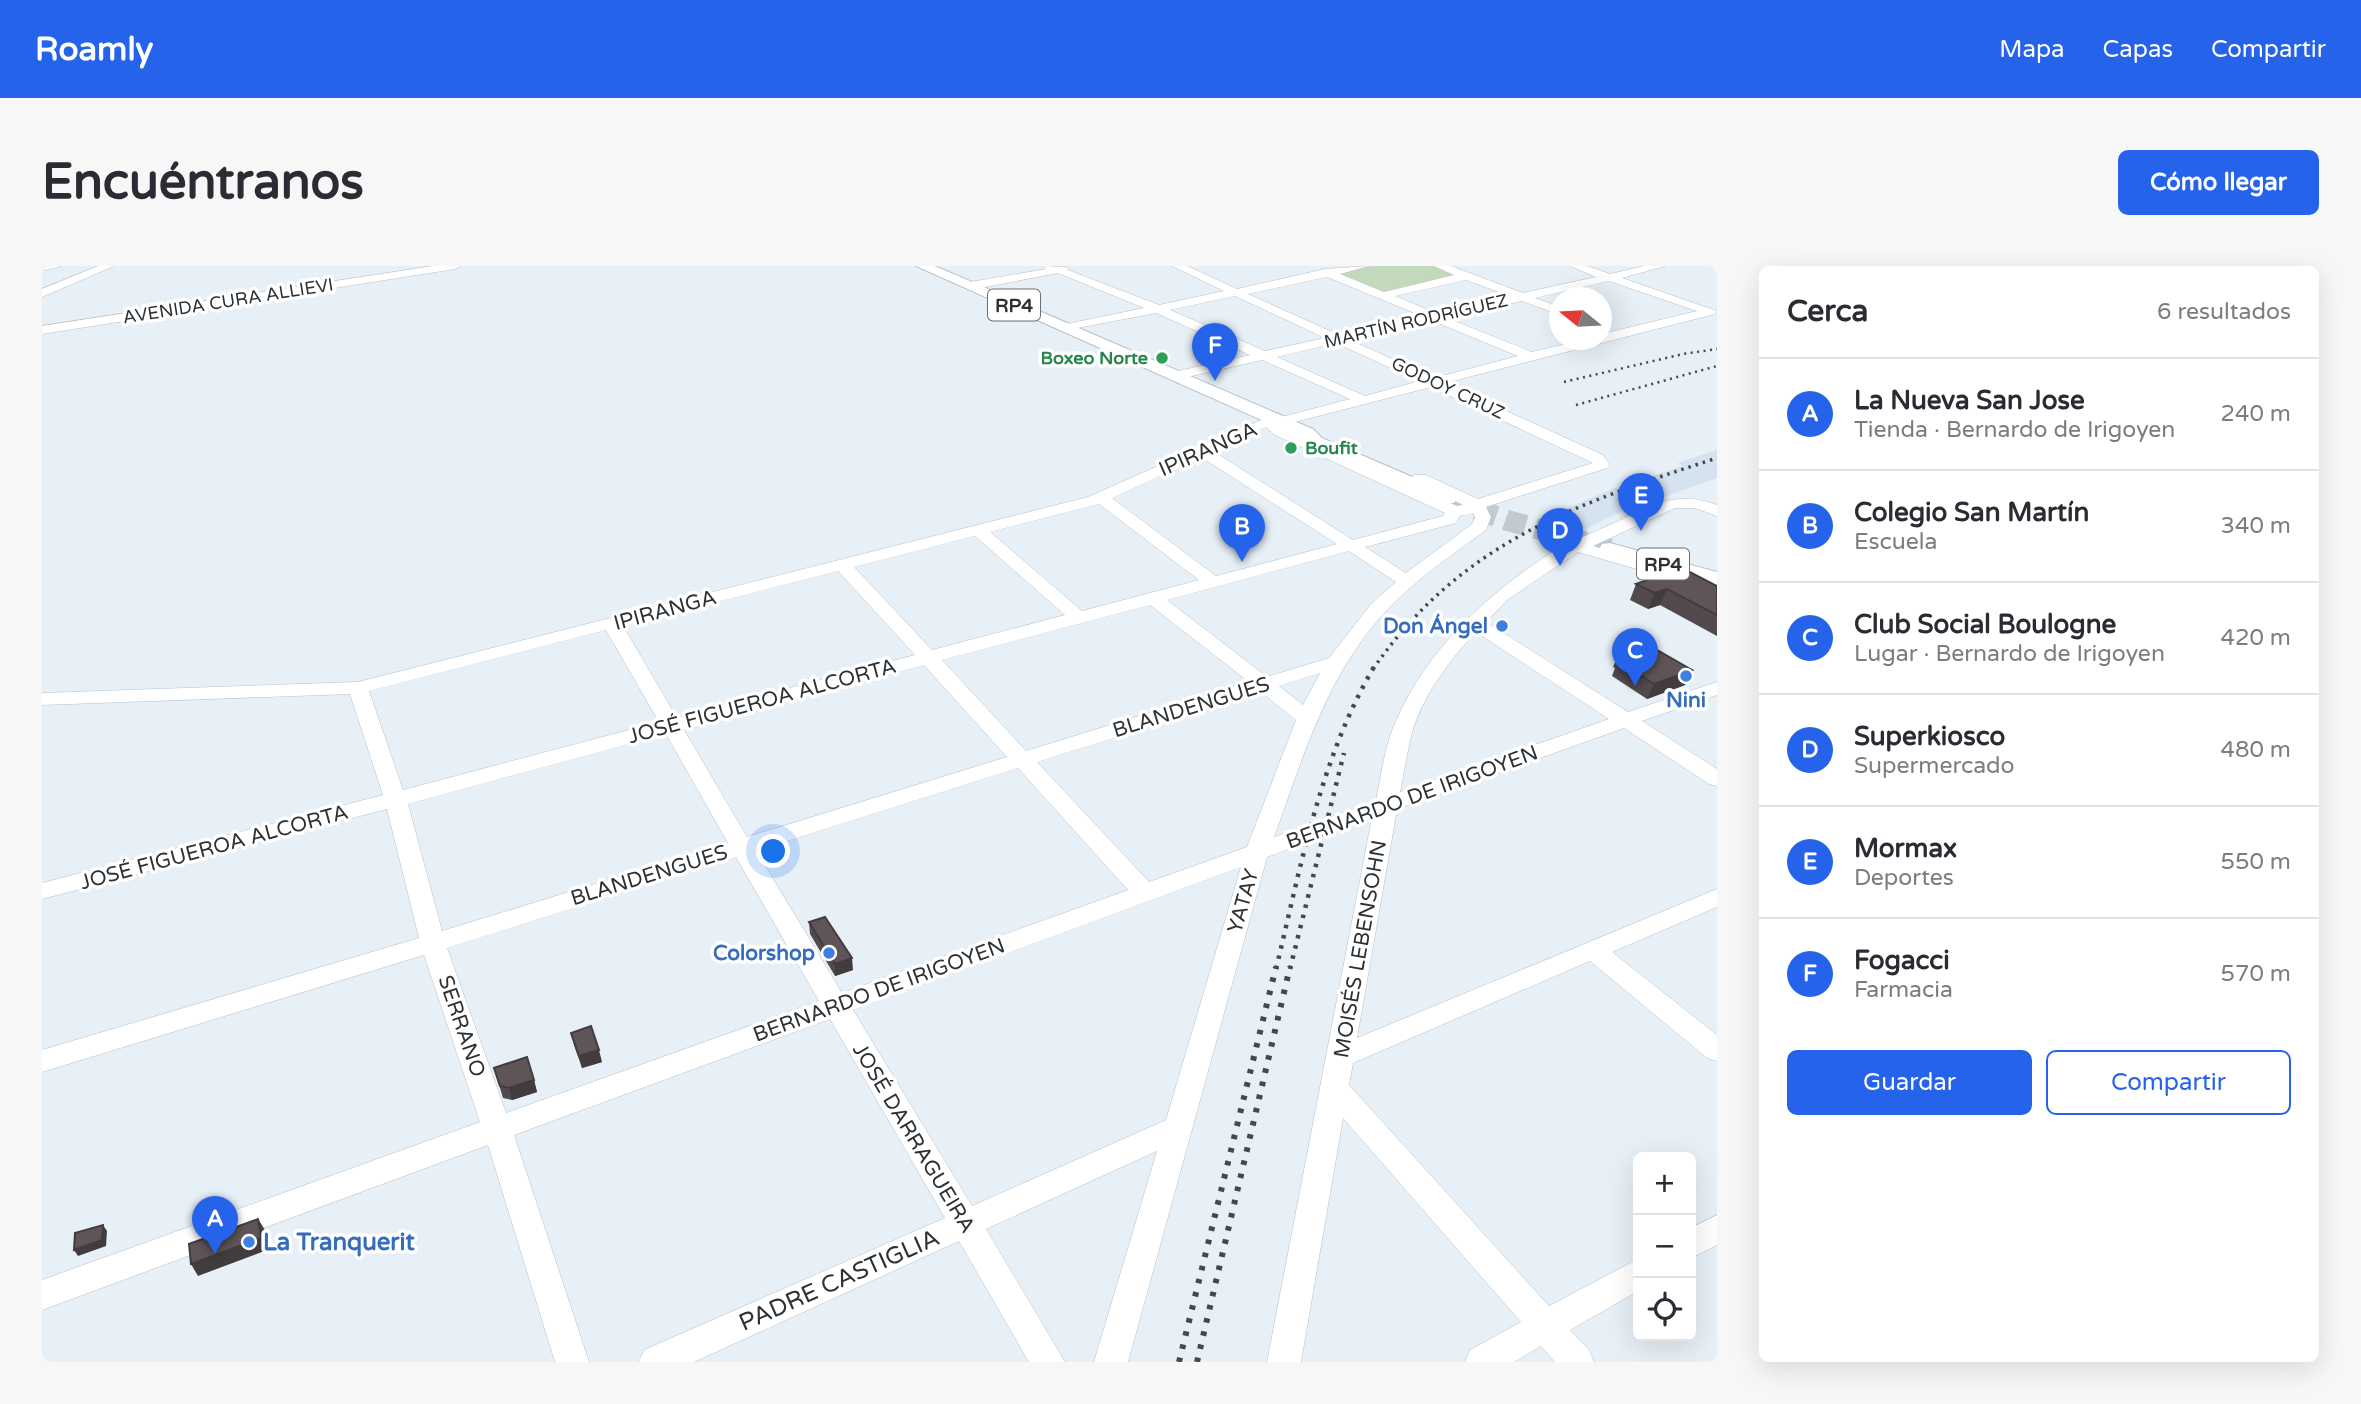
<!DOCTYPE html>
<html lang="es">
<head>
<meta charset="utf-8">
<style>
  body { margin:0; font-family:"Varela Round",sans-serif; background:#f7f7f7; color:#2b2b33 }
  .controls { position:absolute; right:21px; bottom:21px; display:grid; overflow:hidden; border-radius:10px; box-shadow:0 7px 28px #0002 }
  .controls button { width:63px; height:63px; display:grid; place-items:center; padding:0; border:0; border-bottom:2px solid #e1e1e2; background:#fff; color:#2b2b33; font:35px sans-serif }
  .compass { position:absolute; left:1507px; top:21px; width:63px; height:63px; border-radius:50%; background:#fff; box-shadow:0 7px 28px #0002; rotate:288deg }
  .you { position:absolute; left:732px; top:586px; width:24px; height:24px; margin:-18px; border:5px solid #fff; border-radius:50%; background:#1a73e8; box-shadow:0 0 0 10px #1a73e833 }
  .badge { display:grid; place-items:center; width:46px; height:46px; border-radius:50%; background:#2563eb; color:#fff; font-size:23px; font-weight:700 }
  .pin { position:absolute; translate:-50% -58px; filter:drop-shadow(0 2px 4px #0008) }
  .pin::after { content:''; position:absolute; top:37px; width:24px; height:21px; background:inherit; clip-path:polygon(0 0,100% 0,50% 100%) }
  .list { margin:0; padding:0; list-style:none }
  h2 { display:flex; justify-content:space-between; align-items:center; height:91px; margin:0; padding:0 28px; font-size:30px }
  h2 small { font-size:23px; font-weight:400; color:#7c7c81 }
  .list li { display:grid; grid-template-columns:46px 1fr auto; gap:21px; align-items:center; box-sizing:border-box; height:112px; padding:0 28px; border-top:2px solid #e1e1e2 }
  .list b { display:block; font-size:26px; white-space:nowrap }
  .list p { margin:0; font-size:23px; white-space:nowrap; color:#7c7c81 }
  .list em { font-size:23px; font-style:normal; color:#7c7c81 }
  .actions { display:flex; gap:14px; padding:21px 28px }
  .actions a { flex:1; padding:16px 0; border:2px solid #2563eb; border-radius:10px; text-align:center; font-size:24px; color:#2563eb }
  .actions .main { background:#2563eb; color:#fff }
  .icon { flex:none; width:38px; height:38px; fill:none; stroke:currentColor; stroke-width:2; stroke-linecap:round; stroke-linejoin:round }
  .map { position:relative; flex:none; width:1675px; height:1096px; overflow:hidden; border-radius:10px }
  header { display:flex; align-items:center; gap:42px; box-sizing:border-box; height:98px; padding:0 35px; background:#2563eb; color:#fff }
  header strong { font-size:33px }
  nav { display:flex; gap:38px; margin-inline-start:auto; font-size:24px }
  .intro { display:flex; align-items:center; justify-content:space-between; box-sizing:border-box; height:168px; padding:0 42px }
  h1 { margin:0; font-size:49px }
  .button { padding:18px 32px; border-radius:10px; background:#2563eb; color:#fff; font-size:24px; font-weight:700 }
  main { display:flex; gap:42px; padding:0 42px }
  aside { flex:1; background:#fff; border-radius:10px; box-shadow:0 7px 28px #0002 }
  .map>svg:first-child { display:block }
  .built { fill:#d5e2ef }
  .green { fill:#c2d9bc }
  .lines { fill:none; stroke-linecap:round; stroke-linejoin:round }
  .major-tunnel { stroke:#c2c9d0; stroke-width:21; stroke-dasharray:21 10; stroke-linecap:butt }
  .minor-casing { stroke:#b8c0c7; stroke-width:1 }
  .major-casing { stroke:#b8c0c7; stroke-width:2 }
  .minor { fill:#fff; fill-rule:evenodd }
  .major { fill:#fff; fill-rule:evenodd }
  .rail-far3 { stroke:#44484b; stroke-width:2.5; stroke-dasharray:2 4.5; stroke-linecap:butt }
  .rail-far2 { stroke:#44484b; stroke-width:3.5; stroke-dasharray:2.5 5; stroke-linecap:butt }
  .rail-far1 { stroke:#44484b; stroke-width:4.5; stroke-dasharray:3.5 7; stroke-linecap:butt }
  .rail { stroke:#44484b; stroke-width:6; stroke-dasharray:4.5 9; stroke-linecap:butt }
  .wall { fill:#52494d }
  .shaded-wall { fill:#423c3e }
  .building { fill:#5f5559; stroke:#423c3e; stroke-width:2 }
  .leisure-dot { fill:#2e9e5b; stroke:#fff; stroke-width:2.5 }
  .shop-dot { fill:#3f7fe0; stroke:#fff; stroke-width:2.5 }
  .labels { text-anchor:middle; stroke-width:7; stroke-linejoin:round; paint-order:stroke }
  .far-street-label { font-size:18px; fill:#2e3134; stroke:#fff }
  .far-leisure-label { font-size:18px; font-weight:bold; fill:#27864d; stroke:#fff; text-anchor:end }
  .shield { fill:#fff; stroke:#6d6f71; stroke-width:2 }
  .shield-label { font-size:19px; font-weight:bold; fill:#2e3134 }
  .street-label { font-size:21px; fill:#2e3134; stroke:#fff }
  .shop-label { font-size:21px; font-weight:bold; fill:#366cbe; stroke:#fff; text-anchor:end }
  .near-shop-label { font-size:24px; font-weight:bold; fill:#366cbe; stroke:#fff; text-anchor:start }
  .near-street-label { font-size:24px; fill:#2e3134; stroke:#fff }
</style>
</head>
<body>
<header>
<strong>Roamly</strong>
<nav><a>Mapa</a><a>Capas</a><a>Compartir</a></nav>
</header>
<div class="intro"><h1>Encuéntranos</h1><a class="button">Cómo llegar</a></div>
<main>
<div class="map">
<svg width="1675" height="1096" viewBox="0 0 1675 1096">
  <rect width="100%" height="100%" fill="#e7eff7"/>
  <path class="built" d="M 1675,184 L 1675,212 L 1571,249 L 1534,268 L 1495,255 L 1570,223 L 1641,200 L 1636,197 Z"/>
  <path class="green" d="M 1331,0 L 1393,0 L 1417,10 L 1338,28 L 1291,8 Z"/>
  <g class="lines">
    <path class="major-tunnel" d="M 1405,233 L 1464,254 L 1568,283"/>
    <defs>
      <path id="minor" d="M 0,0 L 20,0 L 0,5 Z
        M 56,0 L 72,0 L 0,31 L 0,23 Z
        M 391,0 L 419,0 L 413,3 L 0,68 L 0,60 Z
        M 1001,0 L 1025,1 L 1026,4 L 1117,39 L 1182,25 L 1130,0 L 1145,0 L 1195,23 L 1283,3 L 1327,0 L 1298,8 L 1342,26 L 1412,9 L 1392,0 L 1409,0 L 1481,27 L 1554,11 L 1528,0 L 1545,0 L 1568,8 L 1602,0 L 1623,0 L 1580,12 L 1675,45 L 1673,48 L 1403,117 L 1561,189 L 1568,199 L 1565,202 L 1444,241 L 1449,251 L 1444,264 C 1410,289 1374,313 1345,344 C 1285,407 1261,492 1232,571 L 1334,535 C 1339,511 1342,485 1351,462 C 1382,385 1447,325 1517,282 C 1534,273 1553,266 1570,258 C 1608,241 1633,223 1675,239 L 1675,250 L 1653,242 L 1633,242 L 1551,280 L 1675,315 L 1675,326 L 1536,286 L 1465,334 L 1444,356 L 1586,446 L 1675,416 L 1675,429 L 1600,455 L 1675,503 L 1675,520 L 1667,518 L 1582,462 L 1355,543 L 1315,772 L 1675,623 L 1675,641 L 1570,686 L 1675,769 L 1675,795 L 1665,792 L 1548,695 L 1311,797 L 1307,819 L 1507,1040 L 1596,993 L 1596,1025 L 1528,1064 L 1547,1084 L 1552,1096 L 1513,1096 L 1499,1080 L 1472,1096 L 1423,1096 L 1428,1084 L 1479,1056 L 1301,852 L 1259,1096 L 1225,1096 L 1330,552 L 1225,591 L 1086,1096 L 1052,1096 L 1115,885 L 944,963 L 1023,1096 L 987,1096 L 917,975 L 652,1096 L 597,1096 L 602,1084 L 903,952 L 788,753 L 472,869 L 547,1096 L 513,1096 L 446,879 L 0,1044 L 0,1014 L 438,856 L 382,689 L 0,806 L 0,784 L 377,672 L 345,543 L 0,633 L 0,617 L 341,529 L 308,428 L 0,439 L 0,427 L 316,416 L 1046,231 L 1226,151 L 1243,163 L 1415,240 L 1421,239 L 1370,212 L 1372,209 L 1384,209 L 1436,233 L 1551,197 L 1389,121 L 1245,158 L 1240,157 L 1238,154 L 1240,151 L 1308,133 L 1220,94 L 1132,114 L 1127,113 L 1127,107 L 1208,89 L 1114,47 L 1020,65 L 1020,59 L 1102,42 L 1016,7 L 928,24 L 922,20 L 928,16 L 1004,3 ZM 1285,11 L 1380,50 L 1297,69 L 1206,28 ZM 1424,14 L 1468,30 L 1394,47 L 1353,30 ZM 1567,15 L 1655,45 L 1560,68 L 1560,74 L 1540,74 L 1490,86 L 1405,52 L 1480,35 L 1518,49 L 1518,41 L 1493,32 ZM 1193,30 L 1283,72 L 1223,85 L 1128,44 ZM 1391,55 L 1476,90 L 1392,112 L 1308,74 ZM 1294,77 L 1377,115 L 1323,130 L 1235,91 ZM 1224,161 L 1233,169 L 1403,247 L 1401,250 L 1311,274 L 1171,185 ZM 1159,191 L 1295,278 L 1174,310 L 1070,232 ZM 1057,238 L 1157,314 L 1040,345 L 948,266 ZM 1431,247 L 1433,251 L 1430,258 L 1364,307 L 1323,281 L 1414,257 L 1418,250 ZM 933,270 L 1023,349 L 890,384 L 812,301 ZM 1307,285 L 1354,316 L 1330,337 L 1287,392 L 1225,411 L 1125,334 ZM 796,305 L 873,389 L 635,452 L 581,360 ZM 1108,339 L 1207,416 L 984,485 L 900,394 ZM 564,364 L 617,456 L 361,524 L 327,425 ZM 1434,366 L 1567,453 L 1358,526 C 1362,507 1365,486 1370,467 C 1380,431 1408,393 1434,366 ZM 882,399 L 965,491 L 705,571 L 642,464 ZM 1278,407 L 1261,439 L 1237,420 ZM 1219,426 L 1254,454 L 1205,581 L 1107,616 L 995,496 ZM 624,468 L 686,577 L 400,665 L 366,538 ZM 976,502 L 1086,624 L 800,727 L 714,585 ZM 694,591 L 777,735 L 464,847 L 405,682 ZM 1199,601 L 1124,854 L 930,940 L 811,744 Z
        M 1675,949 L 1675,979 L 1649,992 L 1649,962 Z"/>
      <path id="major" d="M 874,0 L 893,0 L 1271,163 L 1280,172 L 1412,229 L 1415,233 L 1412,237 L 1398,237 L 1246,171 L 1244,165 Z
        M 1568,277 L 1675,306 L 1675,320 L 1560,288 L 1557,283 L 1560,278 Z"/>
    </defs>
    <use href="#minor" class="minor-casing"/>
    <use href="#major" class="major-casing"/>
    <use href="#minor" class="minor"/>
    <use href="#major" class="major"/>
    <path class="rail-far3" d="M 1522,116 L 1641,88 L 1675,83
      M 1534,139 L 1675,100"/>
    <path class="rail-far2" d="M 1331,403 C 1420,275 1534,238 1675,192"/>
    <path class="rail-far1" d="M 1234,703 C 1259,600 1278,493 1332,401
      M 1248,703 L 1302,487"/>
    <path class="rail" d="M 1137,1096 L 1234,701
      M 1155,1096 L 1248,701"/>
  </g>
  <path class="wall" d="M 1594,318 L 1675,320 L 1675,370 L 1618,339 L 1606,343 L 1588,334 Z
    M 1578,386 L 1650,404 L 1643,419 L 1605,433 L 1570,410 L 1573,402 L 1571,401 Z
    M 767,656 L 811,704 L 793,710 L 768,668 Z
    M 529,767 L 560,796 L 540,802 L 532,779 Z
    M 452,802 L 492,814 L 495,826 L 470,834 L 461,832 Z"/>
  <path class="shaded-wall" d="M 1625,323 L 1618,339 L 1606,343 L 1613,327 Z
    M 1650,404 L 1643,419 L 1605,433 L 1612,418 Z
    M 810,692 L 811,704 L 793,710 L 793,698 Z
    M 557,784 L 560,796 L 540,802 L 537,790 Z
    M 492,814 L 495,826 L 470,834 L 467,822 Z
    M 216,953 L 223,964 L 225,984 L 156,1010 L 149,998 Z
    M 61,959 L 65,965 L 64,980 L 36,990 L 32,984 Z"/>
  <path class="building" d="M 1640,302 L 1675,320 L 1675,349 L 1625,323 L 1613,327 L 1594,318 Z
    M 1603,377 L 1650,404 L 1612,418 L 1576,395 L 1588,392 L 1578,386 Z
    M 783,651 L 810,692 L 793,698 L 767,656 Z
    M 549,760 L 557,784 L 537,790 L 529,767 Z
    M 485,791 L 492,814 L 467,822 L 458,820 L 452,802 Z
    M 216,953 L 219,972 L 149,998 L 147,978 Z
    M 61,959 L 60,974 L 32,984 L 33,967 Z"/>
  <g class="leisure-dot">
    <circle cx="1120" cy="92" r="7"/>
    <circle cx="1249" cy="182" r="7"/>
  </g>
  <g class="shop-dot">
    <circle cx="1460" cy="360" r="7"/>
    <circle cx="1644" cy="410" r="7"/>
    <circle cx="787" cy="687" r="7"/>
    <circle cx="207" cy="976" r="7"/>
  </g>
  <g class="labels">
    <g class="far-street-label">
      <text transform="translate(186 35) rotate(-9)" y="6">AVENIDA CURA ALLIEVI</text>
      <text transform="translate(1374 55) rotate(-13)" y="6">MARTÍN RODRÍGUEZ</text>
      <text transform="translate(1406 122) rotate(25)" y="6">GODOY CRUZ</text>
    </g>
    <g class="far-leisure-label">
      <text x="1106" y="98">Boxeo Norte</text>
      <text x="1263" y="188" text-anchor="start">Boufit</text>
    </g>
    <g class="shield">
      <rect x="946" y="23.5" width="52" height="31" rx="5"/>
      <rect x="1595" y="282.5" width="52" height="31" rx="5"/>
    </g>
    <g class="shield-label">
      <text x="972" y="46">RP4</text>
      <text x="1621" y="305">RP4</text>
    </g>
    <g class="street-label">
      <text transform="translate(1166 183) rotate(-24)" y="7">IPIRANGA</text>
      <text transform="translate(623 344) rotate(-15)" y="7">IPIRANGA</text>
      <text transform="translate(720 435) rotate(-15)" y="7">JOSÉ FIGUEROA ALCORTA</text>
      <text transform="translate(1149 441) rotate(-17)" y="7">BLANDENGUES</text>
      <text transform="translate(1370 531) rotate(-20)" y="7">BERNARDO DE IRIGOYEN</text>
      <text transform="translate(172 581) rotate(-15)" y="7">JOSÉ FIGUEROA ALCORTA</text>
      <text transform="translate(607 609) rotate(-17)" y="7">BLANDENGUES</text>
      <text transform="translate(1201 635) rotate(-74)" y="7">YATAY</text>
      <text transform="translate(1318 683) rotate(-80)" y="7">MOISÉS LEBENSOHN</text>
      <text transform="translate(837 724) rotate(-20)" y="7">BERNARDO DE IRIGOYEN</text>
      <text transform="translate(420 760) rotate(71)" y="7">SERRANO</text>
      <text transform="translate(872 872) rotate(59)" y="7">JOSÉ DARRAGUEIRA</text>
    </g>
    <g class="shop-label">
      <text x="1446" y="367">Don Ángel</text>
      <text x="1644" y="441" text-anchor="middle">Nini</text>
      <text x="773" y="694">Colorshop</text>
    </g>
    <g class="near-shop-label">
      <text x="221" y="984">La Tranquerit</text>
    </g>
    <g class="near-street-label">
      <text transform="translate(797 1014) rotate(-24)" y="8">PADRE CASTIGLIA</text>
    </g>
  </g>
</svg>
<div class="controls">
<button>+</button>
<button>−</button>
<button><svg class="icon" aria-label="locate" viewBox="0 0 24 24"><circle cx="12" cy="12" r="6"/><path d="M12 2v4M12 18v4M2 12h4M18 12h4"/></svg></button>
</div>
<svg class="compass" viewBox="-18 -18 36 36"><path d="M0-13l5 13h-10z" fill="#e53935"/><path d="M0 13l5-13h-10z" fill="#7c7c81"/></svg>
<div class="you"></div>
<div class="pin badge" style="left:173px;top:988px">A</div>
<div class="pin badge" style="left:1200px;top:296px">B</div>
<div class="pin badge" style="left:1593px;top:420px">C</div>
<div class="pin badge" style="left:1518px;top:300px">D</div>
<div class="pin badge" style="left:1599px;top:265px">E</div>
<div class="pin badge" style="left:1173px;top:115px">F</div>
</div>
<aside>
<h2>Cerca<small>6 resultados</small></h2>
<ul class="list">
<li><span class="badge">A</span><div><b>La Nueva San Jose</b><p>Tienda · Bernardo de Irigoyen</p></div><em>240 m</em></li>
<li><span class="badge">B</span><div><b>Colegio San Martín</b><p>Escuela</p></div><em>340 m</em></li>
<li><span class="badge">C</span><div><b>Club Social Boulogne</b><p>Lugar · Bernardo de Irigoyen</p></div><em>420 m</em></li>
<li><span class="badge">D</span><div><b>Superkiosco</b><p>Supermercado</p></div><em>480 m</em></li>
<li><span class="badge">E</span><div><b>Mormax</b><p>Deportes</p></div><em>550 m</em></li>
<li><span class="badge">F</span><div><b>Fogacci</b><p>Farmacia</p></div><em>570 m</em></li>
</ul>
<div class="actions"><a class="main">Guardar</a><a>Compartir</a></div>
</aside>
</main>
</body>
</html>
